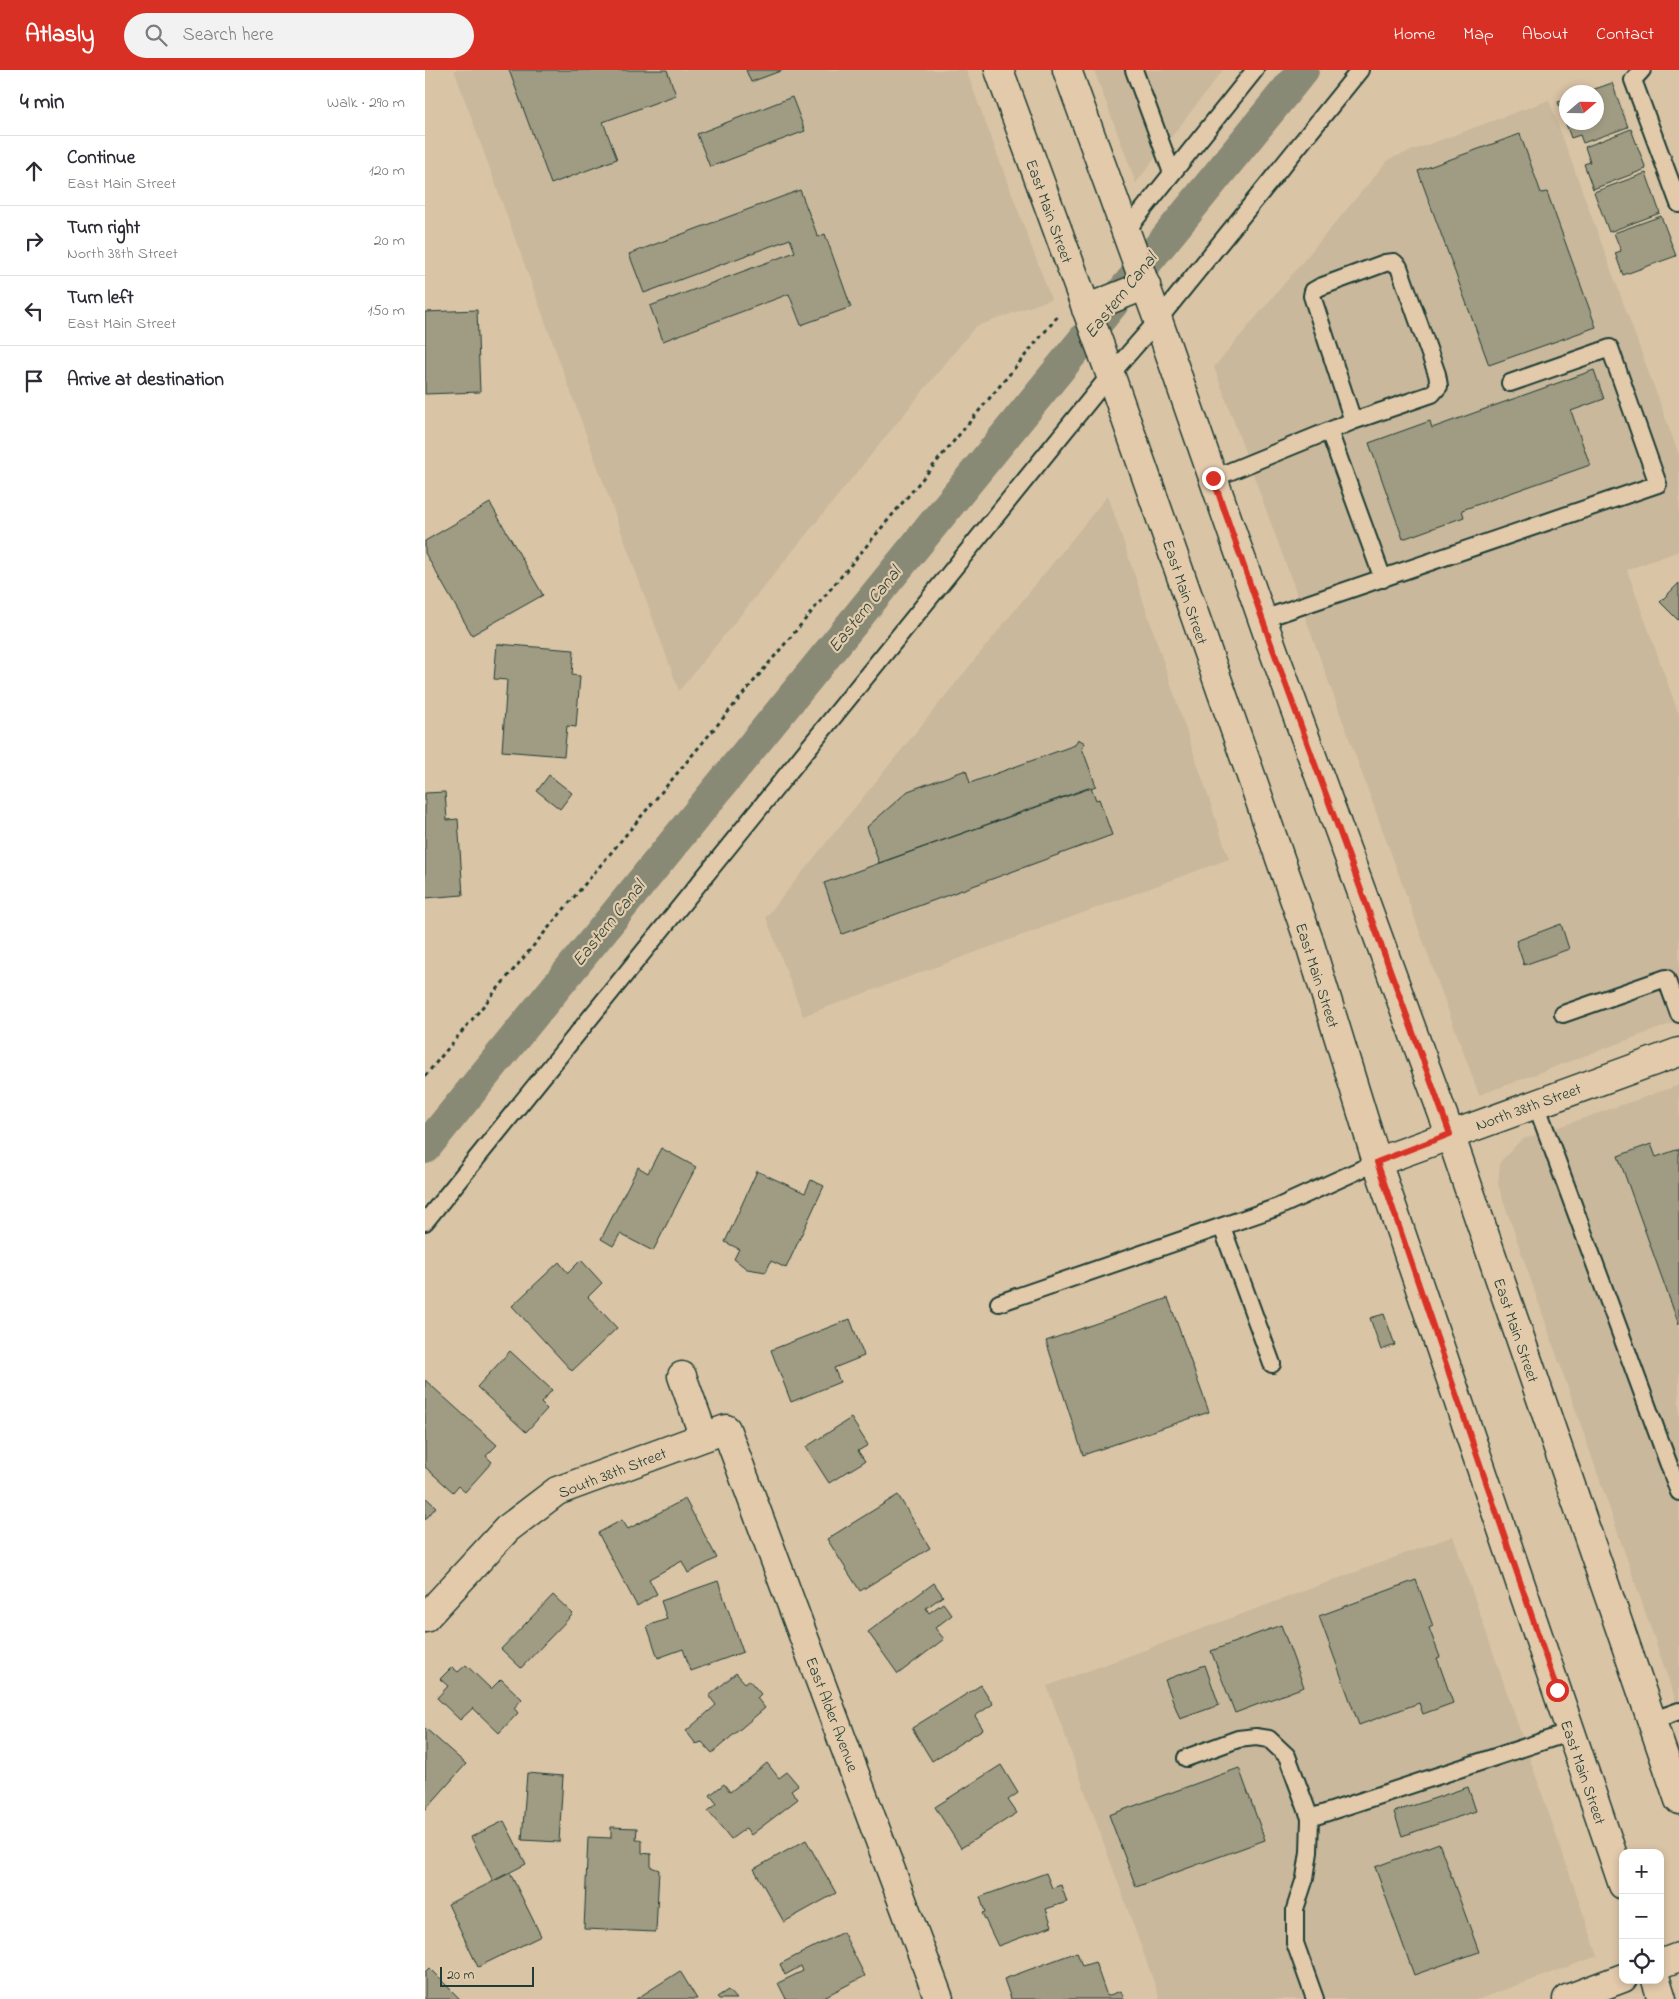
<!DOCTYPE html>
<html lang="en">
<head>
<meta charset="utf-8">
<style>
  body { margin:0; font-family:"Indie Flower",sans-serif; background:#f2f2f3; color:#2b2b33 }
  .controls { position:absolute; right:15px; bottom:15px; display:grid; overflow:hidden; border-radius:10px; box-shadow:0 2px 8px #0003 }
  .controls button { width:45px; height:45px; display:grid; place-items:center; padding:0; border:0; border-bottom:1px solid #e1e1e2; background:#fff; color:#2b2b33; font:25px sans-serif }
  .compass { position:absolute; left:1134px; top:15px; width:45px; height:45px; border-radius:50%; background:#fff; box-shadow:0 2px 8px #0003; rotate:70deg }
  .scale { position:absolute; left:15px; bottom:12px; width:94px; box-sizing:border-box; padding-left:5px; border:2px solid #1f3d34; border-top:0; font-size:14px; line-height:18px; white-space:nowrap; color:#1f3d34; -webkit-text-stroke:4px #e2caab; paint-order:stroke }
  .stop { position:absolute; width:15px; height:15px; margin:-11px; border:4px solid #d93025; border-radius:50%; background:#fff }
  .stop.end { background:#d93025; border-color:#fff; box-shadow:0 1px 5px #0008 }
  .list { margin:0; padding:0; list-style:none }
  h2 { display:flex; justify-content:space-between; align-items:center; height:65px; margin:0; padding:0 20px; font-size:21px }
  h2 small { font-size:16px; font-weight:400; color:#7c7c81 }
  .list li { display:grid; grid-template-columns:32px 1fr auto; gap:15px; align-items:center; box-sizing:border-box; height:70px; padding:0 20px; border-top:1px solid #e1e1e2 }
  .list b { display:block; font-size:19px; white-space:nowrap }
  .list p { margin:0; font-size:16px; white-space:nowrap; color:#7c7c81 }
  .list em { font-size:16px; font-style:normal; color:#7c7c81 }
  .icon { flex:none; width:28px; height:28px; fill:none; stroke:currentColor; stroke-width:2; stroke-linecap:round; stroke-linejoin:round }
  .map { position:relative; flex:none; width:1254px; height:1929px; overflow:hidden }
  header { display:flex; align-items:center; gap:30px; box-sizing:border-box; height:70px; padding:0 25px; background:#d93025; color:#fff }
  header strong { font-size:24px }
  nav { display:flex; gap:28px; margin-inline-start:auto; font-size:18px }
  .search { width:350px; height:45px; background:#f2f2f3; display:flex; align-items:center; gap:12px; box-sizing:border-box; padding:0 18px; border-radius:28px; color:#7c7c81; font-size:19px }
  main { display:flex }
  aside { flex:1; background:#fff }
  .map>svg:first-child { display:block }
  .built { fill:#c9b89c }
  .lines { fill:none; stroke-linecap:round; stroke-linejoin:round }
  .canal { stroke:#898a74; stroke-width:32 }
  .building { fill:#a09b83; stroke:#1f3d34 }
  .service-casing { stroke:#1f3d34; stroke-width:20 }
  .minor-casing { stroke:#1f3d34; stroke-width:31 }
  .primary-casing { stroke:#1f3d34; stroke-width:31 }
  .path { stroke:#1f3d34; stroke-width:3; stroke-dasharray:4 4; stroke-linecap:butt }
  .service { stroke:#e2caab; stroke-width:16 }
  .minor { stroke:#e2caab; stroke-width:28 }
  .primary { stroke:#e2caab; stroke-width:28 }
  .route { stroke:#d93025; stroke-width:6 }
  .labels { text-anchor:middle; stroke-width:4.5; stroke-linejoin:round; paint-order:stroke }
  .street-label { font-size:16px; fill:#1f3d34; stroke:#e2caab }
  .water-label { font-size:18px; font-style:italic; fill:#2a453a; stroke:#e2caab }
</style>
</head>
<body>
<header>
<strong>Atlasly</strong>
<div class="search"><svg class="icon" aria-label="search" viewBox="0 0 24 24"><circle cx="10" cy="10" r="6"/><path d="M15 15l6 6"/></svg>Search here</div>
<nav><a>Home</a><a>Map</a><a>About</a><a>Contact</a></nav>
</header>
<main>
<aside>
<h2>4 min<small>Walk · 290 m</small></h2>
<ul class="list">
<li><svg class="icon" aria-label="ahead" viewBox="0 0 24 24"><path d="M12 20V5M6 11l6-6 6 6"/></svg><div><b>Continue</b><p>East Main Street</p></div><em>120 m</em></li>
<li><svg class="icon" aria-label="right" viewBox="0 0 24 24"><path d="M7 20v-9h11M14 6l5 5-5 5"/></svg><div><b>Turn right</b><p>North 38th Street</p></div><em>20 m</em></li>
<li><svg class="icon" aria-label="left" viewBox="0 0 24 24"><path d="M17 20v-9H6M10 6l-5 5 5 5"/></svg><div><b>Turn left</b><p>East Main Street</p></div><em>150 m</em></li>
<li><svg class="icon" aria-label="arrive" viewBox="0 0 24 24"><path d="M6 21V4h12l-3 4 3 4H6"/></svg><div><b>Arrive at destination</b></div></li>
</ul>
</aside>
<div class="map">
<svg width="1254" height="1929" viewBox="0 0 1254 1929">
  <rect width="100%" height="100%" fill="#dac4a6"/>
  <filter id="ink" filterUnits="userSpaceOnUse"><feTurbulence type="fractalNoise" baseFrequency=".02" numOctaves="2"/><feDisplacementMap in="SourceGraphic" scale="10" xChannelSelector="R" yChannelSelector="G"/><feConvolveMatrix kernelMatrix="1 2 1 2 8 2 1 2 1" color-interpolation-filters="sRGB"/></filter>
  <g filter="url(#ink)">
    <path class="built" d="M 29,0 L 541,0 L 626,229 L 550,257 L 254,621 Z
      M 669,0 L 798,0 L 711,113 Z
      M 1124,30 L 1254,385 L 1254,481 L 1202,500 L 1254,645 L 1254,951 L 1054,1025 L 789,297 L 964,89 Z
      M 683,425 L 804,789 L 378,946 L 341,847 Z
      M 1254,1015 L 1254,1640 L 1073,1115 L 1075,1092 L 1096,1070 Z
      M 1028,1466 L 1173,1886 L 1054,1929 L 735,1929 L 622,1616 Z"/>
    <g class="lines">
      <path class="canal" d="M 0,1078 L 878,0"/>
    </g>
    <path class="building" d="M 84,0 L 242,0 L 251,25 L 178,52 L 192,89 L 126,114 Z
      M 321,0 L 358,0 L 326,12 Z
      M 1187,13 L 1203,57 L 1158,73 L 1155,65 L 1146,68 L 1133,32 L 1142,29 L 1142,52 L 1172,52 L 1172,22 L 1161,22 Z
      M 367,27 L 380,61 L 285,97 L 272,64 Z
      M 1206,59 L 1221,99 L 1168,119 L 1159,94 L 1165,92 L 1160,77 Z
      M 1095,64 L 1116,123 L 1122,122 L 1171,257 L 1064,295 L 993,101 Z
      M 1221,103 L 1235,143 L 1184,162 L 1169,122 Z
      M 375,120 L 393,167 L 400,164 L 426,237 L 376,255 L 364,224 L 238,271 L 225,236 L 370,182 L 365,169 L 219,223 L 204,184 Z
      M 1236,146 L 1251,186 L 1198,205 L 1190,183 L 1196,181 L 1189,163 Z
      M 52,240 L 55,322 L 0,324 L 0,242 Z
      M 1169,300 L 1179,329 L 1146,341 L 1165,395 L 1037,440 L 1039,447 L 978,469 L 944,373 L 1005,351 L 1007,358 Z
      M 65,433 L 118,525 L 47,565 L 0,483 L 0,471 Z
      M 1254,513 L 1254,551 L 1235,532 Z
      M 72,574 L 149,580 L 147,605 L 155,606 L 151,657 L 142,656 L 139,686 L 77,681 L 82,610 L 69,609 Z
      M 653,669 L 660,673 L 657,678 L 671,716 L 454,793 L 442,757 L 483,721 L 541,700 L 545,713 L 650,675 Z
      M 124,705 L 147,723 L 135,739 L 112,721 Z
      M 666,717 L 671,730 L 674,729 L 687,765 L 417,864 L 399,813 Z
      M 20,722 L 22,750 L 33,749 L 38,825 L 0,828 L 0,723 Z
      M 1136,854 L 1144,879 L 1099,895 L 1091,871 Z
      M 1226,1074 L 1231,1087 L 1254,1079 L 1254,1255 L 1193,1086 Z
      M 236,1078 L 271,1097 L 228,1181 L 195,1164 L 188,1176 L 176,1169 L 213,1097 L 223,1103 Z
      M 332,1101 L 380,1123 L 386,1110 L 399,1116 L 361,1198 L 346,1191 L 341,1202 L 322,1199 L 309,1189 L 314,1179 L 300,1172 Z
      M 156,1190 L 177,1213 L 163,1227 L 192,1258 L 147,1301 L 87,1236 L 134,1192 L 143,1203 Z
      M 743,1228 L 784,1342 L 658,1385 L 621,1271 Z
      M 959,1244 L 970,1275 L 956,1280 L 945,1248 Z
      M 425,1249 L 439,1286 L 409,1298 L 415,1312 L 366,1332 L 346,1280 Z
      M 85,1281 L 127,1320 L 116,1333 L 122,1339 L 101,1362 L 52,1317 Z
      M 0,1310 L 72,1375 L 61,1386 L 67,1392 L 40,1422 L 33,1416 L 28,1422 L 0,1397 Z
      M 426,1348 L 443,1375 L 433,1381 L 440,1391 L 404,1413 L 381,1377 Z
      M 473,1425 L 505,1478 L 435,1521 L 402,1469 Z
      M 0,1427 L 11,1437 L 0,1450 Z
      M 260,1429 L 292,1488 L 263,1503 L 257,1491 L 224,1509 L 232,1524 L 212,1536 L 173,1463 L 197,1450 L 203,1459 Z
      M 991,1510 L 1008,1556 L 1004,1558 L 1015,1587 L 1012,1588 L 1028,1633 L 998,1644 L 994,1633 L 934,1655 L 894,1546 Z
      M 293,1511 L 318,1582 L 266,1601 L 258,1579 L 233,1588 L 222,1556 L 242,1549 L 236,1531 Z
      M 509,1513 L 518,1526 L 501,1538 L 504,1543 L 518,1533 L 527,1545 L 510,1558 L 519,1569 L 473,1604 L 443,1562 Z
      M 128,1525 L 148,1544 L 96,1598 L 76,1579 Z
      M 856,1555 L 879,1617 L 810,1643 L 786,1581 Z
      M 41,1595 L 66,1619 L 76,1609 L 97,1629 L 89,1638 L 93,1643 L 74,1663 L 48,1638 L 35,1650 L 12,1628 L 23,1616 L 15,1609 L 27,1597 L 33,1602 Z
      M 780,1595 L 794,1635 L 755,1649 L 740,1610 Z
      M 311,1603 L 320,1613 L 324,1610 L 336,1624 L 332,1628 L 340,1638 L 287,1683 L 277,1672 L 271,1674 L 261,1661 L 291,1635 L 284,1626 Z
      M 556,1615 L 568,1634 L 550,1646 L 558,1659 L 507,1691 L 487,1658 Z
      M 0,1658 L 41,1694 L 1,1739 L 0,1739 Z
      M 342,1693 L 354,1708 L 362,1702 L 373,1715 L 366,1720 L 373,1729 L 326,1765 L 321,1758 L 306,1769 L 283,1741 L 292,1734 L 285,1725 L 299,1714 L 305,1722 Z
      M 576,1695 L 593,1723 L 583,1730 L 592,1743 L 536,1778 L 510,1737 Z
      M 814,1698 L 840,1770 L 711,1817 L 684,1745 Z
      M 102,1703 L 138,1706 L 134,1772 L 97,1770 Z
      M 1043,1717 L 1051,1741 L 977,1766 L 969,1742 Z
      M 79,1751 L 101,1794 L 68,1811 L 46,1767 Z
      M 186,1757 L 212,1758 L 211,1770 L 217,1770 L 217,1783 L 226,1784 L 226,1797 L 234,1800 L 231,1862 L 159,1859 L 163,1767 L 186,1768 Z
      M 381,1770 L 411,1823 L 359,1852 L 329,1799 Z
      M 1014,1773 L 1054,1882 L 989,1905 L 950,1797 Z
      M 85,1803 L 116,1866 L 53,1897 L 23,1834 Z
      M 621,1803 L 627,1818 L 636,1815 L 642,1832 L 621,1839 L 627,1856 L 573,1876 L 557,1843 L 560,1842 L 555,1827 Z
      M 418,1862 L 440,1906 L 395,1929 L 361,1929 L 353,1913 L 378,1901 L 376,1896 L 360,1905 L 355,1894 Z
      M 652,1882 L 657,1896 L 670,1892 L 682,1926 L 696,1921 L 699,1929 L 586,1929 L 579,1909 Z
      M 4,1898 L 35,1929 L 0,1929 L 0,1902 Z
      M 255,1901 L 272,1929 L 211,1929 Z
      M 303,1920 L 311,1929 L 294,1929 L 292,1927 Z"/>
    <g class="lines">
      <defs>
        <path id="service" d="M 709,0 L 747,103
          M 1217,0 L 1208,10 L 1254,134
          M 701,161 L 830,0
          M 904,361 L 958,509
          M 789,408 L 928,351 L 1007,324 L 1014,316 L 1012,304 L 974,197 L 969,192 L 960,193 L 895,217 L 888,221 L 887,226 L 928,351
          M 838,549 L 1233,414 L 1185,278 L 1085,313
          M 1138,944 L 1241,908 L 1254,944
          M 1111,1034 L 1254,1422
          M 0,1152 L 685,305 L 733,250 L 935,0
          M 797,1157 L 847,1294
          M 574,1233 L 853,1137 L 952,1092
          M 1226,1651 L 1254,1641
          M 761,1688 L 813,1669 L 831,1667 L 844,1669 L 862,1686 L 885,1748 L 884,1782 L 880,1808 L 870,1839 L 870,1873 L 890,1929
          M 885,1748 L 1146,1662"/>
        <path id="minor" d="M 952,1092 L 1254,982
          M 257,1306 L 279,1367
          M 0,1548 L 82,1459 L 132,1421 L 301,1359 L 514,1929
          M 1235,1894 L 1254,1887
          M 1142,1929 L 1198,1908"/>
        <path id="primary" d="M 574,0 L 683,298 L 884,871 L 952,1092 L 1198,1815
          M 642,0 L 733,250 L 845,571 L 1025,1064 L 1254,1730
          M 661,239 L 721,215
          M 1231,1910 L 1237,1929"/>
      </defs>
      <use href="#service" class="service-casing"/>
      <use href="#minor" class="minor-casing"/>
      <use href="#primary" class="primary-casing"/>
      <path class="path" d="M 0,1006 L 633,246"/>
      <use href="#service" class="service"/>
      <use href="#minor" class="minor"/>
      <use href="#primary" class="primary"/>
    </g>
  </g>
  <g class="lines" filter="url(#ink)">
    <path class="route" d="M 788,408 L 845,571 L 1025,1064 L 952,1092 L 1132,1620"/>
  </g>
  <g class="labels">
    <g class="street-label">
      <text transform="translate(625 141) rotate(70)" y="6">East Main Street</text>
      <text transform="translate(761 522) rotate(71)" y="6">East Main Street</text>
      <text transform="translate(893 905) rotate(72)" y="6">East Main Street</text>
      <text transform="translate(1103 1036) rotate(-20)" y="6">North 38th Street</text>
      <text transform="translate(1092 1260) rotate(71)" y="6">East Main Street</text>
      <text transform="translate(187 1402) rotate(-21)" y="6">South 38th Street</text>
      <text transform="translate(408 1644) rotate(69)" y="6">East Alder Avenue</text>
      <text transform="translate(1159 1702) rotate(71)" y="6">East Main Street</text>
    </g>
    <g class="water-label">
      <text transform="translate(695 225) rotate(-51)" y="6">Eastern Canal</text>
      <text transform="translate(439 539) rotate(-51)" y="6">Eastern Canal</text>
      <text transform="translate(183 853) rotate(-51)" y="6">Eastern Canal</text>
    </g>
  </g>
</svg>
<div class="controls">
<button>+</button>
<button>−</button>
<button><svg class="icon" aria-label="locate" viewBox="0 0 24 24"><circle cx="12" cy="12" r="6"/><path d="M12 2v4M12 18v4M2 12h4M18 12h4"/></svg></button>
</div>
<svg class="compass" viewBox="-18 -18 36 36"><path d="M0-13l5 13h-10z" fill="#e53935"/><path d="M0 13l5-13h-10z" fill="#7c7c81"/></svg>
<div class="scale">20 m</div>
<div class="stop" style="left:1132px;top:1620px"></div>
<div class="stop end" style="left:788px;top:408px"></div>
</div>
</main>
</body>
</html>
